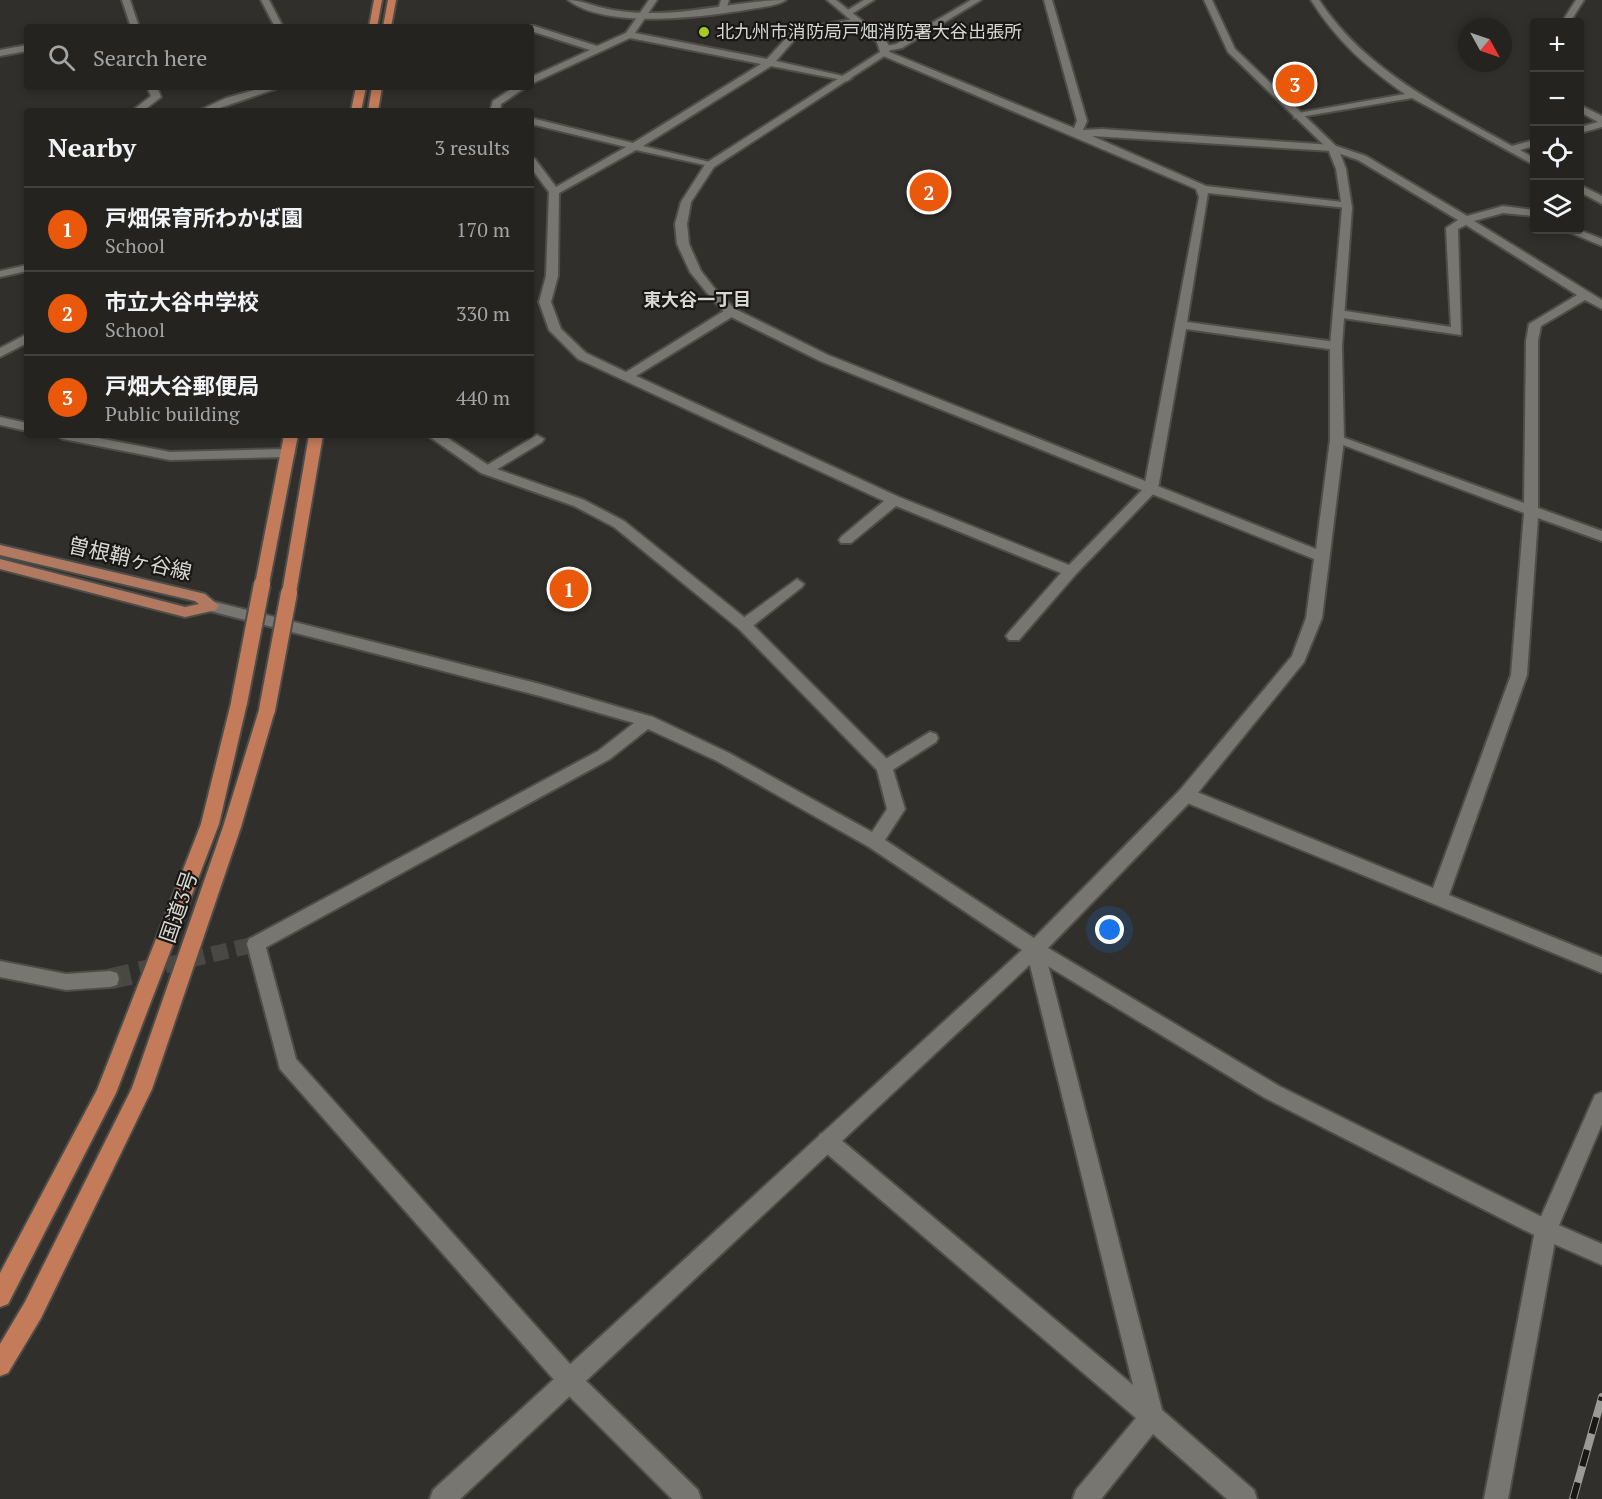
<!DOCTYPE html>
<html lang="en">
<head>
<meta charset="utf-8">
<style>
  body { margin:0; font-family:"PT Serif","Noto Sans JP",serif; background:#2c2b29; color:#f1f3f6 }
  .controls { position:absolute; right:18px; top:18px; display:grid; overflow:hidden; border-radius:6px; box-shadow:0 3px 9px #0003 }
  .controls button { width:54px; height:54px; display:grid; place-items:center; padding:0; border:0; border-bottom:2px solid #41403e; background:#242320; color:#f1f3f6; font:30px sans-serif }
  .compass { position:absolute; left:1458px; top:18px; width:54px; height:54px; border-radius:50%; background:#242320; box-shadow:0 3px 9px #0003; rotate:130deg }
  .you { position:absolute; left:1110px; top:930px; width:21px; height:21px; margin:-15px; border:4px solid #fff; border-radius:50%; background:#1a73e8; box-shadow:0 0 0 9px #1a73e833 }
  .badge { display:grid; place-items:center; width:39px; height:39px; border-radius:50%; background:#ea580c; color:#fff; font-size:20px; font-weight:700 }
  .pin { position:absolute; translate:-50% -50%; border:3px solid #fff; box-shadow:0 2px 6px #0006 }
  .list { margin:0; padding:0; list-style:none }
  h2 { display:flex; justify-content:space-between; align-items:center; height:78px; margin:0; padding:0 24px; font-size:26px }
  h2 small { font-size:20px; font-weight:400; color:#a3a4a5 }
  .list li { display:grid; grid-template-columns:39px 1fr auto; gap:18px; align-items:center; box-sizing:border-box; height:84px; padding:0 24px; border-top:2px solid #41403e }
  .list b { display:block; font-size:22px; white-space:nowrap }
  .list p { margin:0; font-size:20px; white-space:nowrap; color:#a3a4a5 }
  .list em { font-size:20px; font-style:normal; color:#a3a4a5 }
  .icon { flex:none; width:33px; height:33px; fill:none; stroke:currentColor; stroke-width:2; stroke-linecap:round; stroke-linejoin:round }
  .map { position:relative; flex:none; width:1602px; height:1499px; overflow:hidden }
  .search { position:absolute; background:#242320; box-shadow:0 3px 9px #0003; left:24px; top:24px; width:510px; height:66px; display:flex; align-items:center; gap:15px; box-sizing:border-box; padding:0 21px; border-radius:6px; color:#a3a4a5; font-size:22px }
  .panel { position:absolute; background:#242320; box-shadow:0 3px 9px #0003; left:24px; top:108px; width:510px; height:330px; border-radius:6px }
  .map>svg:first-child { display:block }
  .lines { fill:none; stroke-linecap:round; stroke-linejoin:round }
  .tertiary-tunnel-far1 { stroke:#494844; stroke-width:16; stroke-dasharray:16 8; stroke-linecap:butt }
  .tertiary-tunnel { stroke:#494844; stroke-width:21; stroke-dasharray:21 10; stroke-linecap:butt }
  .minor-casing { stroke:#4d4d49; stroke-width:4 }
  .tertiary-casing { stroke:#4d4d49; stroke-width:4 }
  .primary-casing { stroke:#4d4d49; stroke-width:4 }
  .trunk-casing { stroke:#4d4d49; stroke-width:4 }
  .minor { fill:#777671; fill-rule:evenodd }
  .tertiary { fill:#777671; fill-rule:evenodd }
  .primary { fill:#b17a60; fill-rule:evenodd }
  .trunk { fill:#c47b5a; fill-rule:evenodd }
  .rail-casing { stroke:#9a9a96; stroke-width:8 }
  .rail { stroke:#181715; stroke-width:6; stroke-dasharray:17; stroke-linecap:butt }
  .trunk-bridge-casing { stroke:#4d4d49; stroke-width:20; stroke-linecap:butt }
  .trunk-bridge { stroke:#c47b5a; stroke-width:16 }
  .poi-dot { fill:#a4c824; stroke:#181715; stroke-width:2 }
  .labels { text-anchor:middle; stroke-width:4.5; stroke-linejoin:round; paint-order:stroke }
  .far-poi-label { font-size:18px; fill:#d7d7d4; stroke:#181715; text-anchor:start }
  .far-neighbourhood-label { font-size:18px; font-weight:bold; fill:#d7d7d4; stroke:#181715 }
  .street-label { font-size:21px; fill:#d7d7d4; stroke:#181715 }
</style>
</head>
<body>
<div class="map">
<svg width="1602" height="1499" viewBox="0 0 1602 1499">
  <rect width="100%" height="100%" fill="#302f2b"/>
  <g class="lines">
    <path class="tertiary-tunnel-far1" d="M 142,971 L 256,944"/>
    <path class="tertiary-tunnel" d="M 110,979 L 148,970"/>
    <defs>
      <path id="minor" d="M 122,0 L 130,0 L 139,27 L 131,27 Z
        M 261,0 L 269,0 L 283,27 L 275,27 Z
        M 649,0 L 657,0 L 635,33 L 767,59 L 789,35 L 804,28 L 859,18 L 859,22 L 810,32 L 795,39 L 776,61 L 852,78 L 847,81 L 771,66 L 643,146 L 714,163 L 714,167 L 636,150 L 559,193 L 558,276 L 551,302 L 561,329 L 586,353 L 626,372 L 727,309 L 735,309 L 735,315 L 636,376 L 899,497 L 1069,565 L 1144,488 L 1199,197 L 1196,189 L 881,55 L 881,47 L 896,44 L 971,0 L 981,0 L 902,48 L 887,51 L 1074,128 L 1077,121 L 1044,0 L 1052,0 L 1087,121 L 1083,130 L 1102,129 L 1333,145 L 1366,156 L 1467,216 L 1503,206 L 1534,210 L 1534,216 L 1503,213 L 1474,221 L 1602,300 L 1602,309 L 1585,300 L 1541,326 L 1538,341 L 1538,508 L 1602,531 L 1602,541 L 1538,518 L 1527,675 L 1449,895 L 1602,957 L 1602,973 L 1180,800 L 1178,795 L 1180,790 L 1192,790 L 1433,888 L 1511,675 L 1524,513 L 1330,440 L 1332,437 L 1342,437 L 1524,503 L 1526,341 L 1529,324 L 1577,295 L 1466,225 L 1458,229 L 1461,335 L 1335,317 L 1335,311 L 1339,310 L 1451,327 L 1446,228 L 1458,220 L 1358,160 L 1332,151 L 1092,136 L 1206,186 L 1351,203 L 1351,207 L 1347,208 L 1208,193 L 1187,322 L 1336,342 L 1342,346 L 1336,350 L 1186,329 L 1158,489 L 1076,574 L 1019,640 L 1009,640 L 1006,636 L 1009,632 L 1061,573 L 896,506 L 851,543 L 841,543 L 839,540 L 841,537 L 884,501 L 578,359 L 549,330 L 539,302 L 546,276 L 549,192 L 531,168 L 531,158 L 535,159 L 556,187 L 626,147 L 531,124 L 531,118 L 633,143 L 761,64 L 630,38 L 531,84 L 531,77 L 590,50 L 531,31 L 531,27 L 528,26 L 534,26 L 597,46 L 626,33 Z
        M 721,0 L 729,0 L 726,10 L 722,13 L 718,10 Z
        M 864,0 L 874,0 L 850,15 L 843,13 Z
        M 1311,0 L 1319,0 C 1366,71 1440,106 1512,146 L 1534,140 L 1534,146 L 1520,150 L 1534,158 L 1534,165 L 1412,98 L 1294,118 L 1294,114 L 1298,113 L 1405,94 C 1366,67 1336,40 1311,0 Z
        M 1576,0 L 1584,0 L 1570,22 L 1562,22 Z
        M 27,45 L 27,51 L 0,56 L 0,50 Z
        M 147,87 L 157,87 L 161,97 L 143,111 L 132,111 L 151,96 Z
        M 265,87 L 281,87 L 211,111 L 198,111 L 226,98 Z
        M 514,87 L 526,87 L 501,104 L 500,111 L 490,111 L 493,101 Z
        M 1580,105 L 1602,116 L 1602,127 L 1580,133 L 1580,127 L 1598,122 L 1580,112 Z
        M 1580,185 L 1602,196 L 1602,204 L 1580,192 Z
        M 1564,230 L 1579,230 L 1602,239 L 1602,246 Z
        M 27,265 L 27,271 L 0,277 L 0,271 Z
        M 0,417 L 27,423 L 27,431 L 0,425 Z
        M 56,435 L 83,435 L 170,452 L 288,449 L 295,453 L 288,457 L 170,460 L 63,439 Z
        M 537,435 L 544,439 L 542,442 L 491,473 L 486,474 L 479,470 Z
        M 797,579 L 804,584 L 802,587 L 749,629 L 739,629 L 736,625 L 739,621 Z
        M 930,732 L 936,734 L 938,738 L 936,742 L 891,771 L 879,771 L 877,767 L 879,763 Z
        M 256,936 L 263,939 L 265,944 L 296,1059 L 579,1374 L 698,1490 L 701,1499 L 672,1499 L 563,1390 L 280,1069 L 247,944 L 249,939 Z
        M 1035,941 L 1042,944 L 1044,949 L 1162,1410 L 1254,1490 L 1257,1499 L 1227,1499 L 1153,1434 L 1101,1499 L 1073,1499 L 1076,1490 L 1136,1418 L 820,1148 L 817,1141 L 820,1134 L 827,1132 L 834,1134 L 1133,1385 L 1026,949 L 1028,944 Z
        M 1602,1092 L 1602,1124 L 1557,1230 L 1508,1499 L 1484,1499 L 1535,1230 L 1595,1095 Z"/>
      <path id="tertiary" d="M 568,0 C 580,0 588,4 599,7 C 615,11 632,13 649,13 C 695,14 740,0 786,0 C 777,6 762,7 751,9 C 704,17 607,30 568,0 Z
        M 827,0 L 836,0 L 884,38 L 890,47 L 889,53 L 714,167 L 691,202 L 687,224 L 689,244 L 701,271 L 715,289 L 735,309 L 828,355 L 1316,549 L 1330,440 L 1330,346 L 1342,208 L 1336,169 L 1328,149 L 1228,52 L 1204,0 L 1212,0 L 1235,49 L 1338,148 L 1346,169 L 1352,208 L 1342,346 L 1344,440 L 1322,618 L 1304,662 L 1192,800 L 1048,948 L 1279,1086 L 1554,1223 L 1602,1244 L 1602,1265 L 1538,1237 L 1265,1098 L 1036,959 L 460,1499 L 430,1499 L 433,1490 L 1022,950 L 869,847 L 717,761 L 648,729 L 610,759 L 263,949 L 256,952 L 249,949 L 247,944 L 249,939 L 598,751 L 634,723 L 540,696 L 206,610 L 203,606 L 206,602 L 211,601 L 540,684 L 653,717 L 729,753 L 872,832 L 887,809 L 877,770 L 739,629 L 614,527 L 574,506 L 481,473 L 427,435 L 443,435 L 491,467 L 584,500 L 624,521 L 749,621 L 891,763 L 905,809 L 885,840 L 1034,938 L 1180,790 L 1292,656 L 1306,618 L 1314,559 L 820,361 L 727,315 L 707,293 L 690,272 L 677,244 L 675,224 L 681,202 L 706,163 L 880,52 L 877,42 Z
        M 27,334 L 27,343 L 0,357 L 0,348 Z
        M 0,961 L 66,974 L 110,971 L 117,973 L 119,979 L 117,985 L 110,987 L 66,990 L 0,977 Z"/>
      <path id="primary" d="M 0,545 L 205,594 L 219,606 L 216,610 L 185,617 L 0,569 L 0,559 L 185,607 L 199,604 L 195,601 L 0,555 Z"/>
      <path id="trunk" d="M 374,0 L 382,0 L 377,27 L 369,27 Z
        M 388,0 L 396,0 L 391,27 L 383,27 Z
        M 356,87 L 366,87 L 361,111 L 351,111 Z
        M 372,87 L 382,87 L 378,111 L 368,111 Z
        M 284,435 L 298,435 L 269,584 L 262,589 L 255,584 Z
        M 309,435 L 323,435 L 296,593 L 289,598 L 282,593 Z
        M 239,697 L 247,703 L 219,824 L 116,1093 L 8,1304 L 0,1307 L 0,1273 L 97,1090 L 201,824 L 231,703 Z
        M 267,704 L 275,710 L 241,827 L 152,1089 L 41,1318 L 8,1373 L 0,1376 L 0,1344 L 25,1302 L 132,1088 L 223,827 L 259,710 Z"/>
    </defs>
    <use href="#minor" class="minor-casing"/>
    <use href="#tertiary" class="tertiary-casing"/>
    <use href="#primary" class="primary-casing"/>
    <use href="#trunk" class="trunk-casing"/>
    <use href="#minor" class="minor"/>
    <use href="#tertiary" class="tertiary"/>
    <use href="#primary" class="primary"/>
    <use href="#trunk" class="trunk"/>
    <defs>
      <path id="rail" d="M 1573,1499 L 1602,1397"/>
    </defs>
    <use href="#rail" class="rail-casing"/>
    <use href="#rail" class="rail"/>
    <defs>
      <path id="trunk-bridge" d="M 239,703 L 262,584
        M 267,710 L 289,593"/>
    </defs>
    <use href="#trunk-bridge" class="trunk-bridge-casing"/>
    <use href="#trunk-bridge" class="trunk-bridge"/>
  </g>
  <circle class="poi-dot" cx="704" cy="32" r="6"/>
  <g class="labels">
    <g class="far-poi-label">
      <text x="716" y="38">北九州市消防局戸畑消防署大谷出張所</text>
    </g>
    <g class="far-neighbourhood-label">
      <text x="697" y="306">東大谷一丁目</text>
    </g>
    <g class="street-label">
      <text transform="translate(130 559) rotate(13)" y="7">曽根鞘ヶ谷線</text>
      <text transform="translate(179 907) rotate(-71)" y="7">国道3号</text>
    </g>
  </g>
</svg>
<div class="controls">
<button>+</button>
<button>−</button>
<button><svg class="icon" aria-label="locate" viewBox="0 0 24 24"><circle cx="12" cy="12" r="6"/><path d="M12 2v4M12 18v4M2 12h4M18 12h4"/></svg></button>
<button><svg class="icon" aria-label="layers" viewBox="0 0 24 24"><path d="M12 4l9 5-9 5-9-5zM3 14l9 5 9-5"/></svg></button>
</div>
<svg class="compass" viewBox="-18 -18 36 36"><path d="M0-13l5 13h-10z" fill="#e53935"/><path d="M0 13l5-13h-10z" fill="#a3a4a5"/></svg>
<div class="you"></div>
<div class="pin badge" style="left:569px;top:589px">1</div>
<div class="pin badge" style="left:929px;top:192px">2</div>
<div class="pin badge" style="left:1295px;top:84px">3</div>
<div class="search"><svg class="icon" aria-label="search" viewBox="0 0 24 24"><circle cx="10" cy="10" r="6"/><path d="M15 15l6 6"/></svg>Search here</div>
<section class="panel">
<h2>Nearby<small>3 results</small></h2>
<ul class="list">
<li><span class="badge">1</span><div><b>戸畑保育所わかば園</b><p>School</p></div><em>170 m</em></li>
<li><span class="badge">2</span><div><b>市立大谷中学校</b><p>School</p></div><em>330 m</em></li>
<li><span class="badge">3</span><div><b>戸畑大谷郵便局</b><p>Public building</p></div><em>440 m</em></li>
</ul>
</section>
</div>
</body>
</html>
